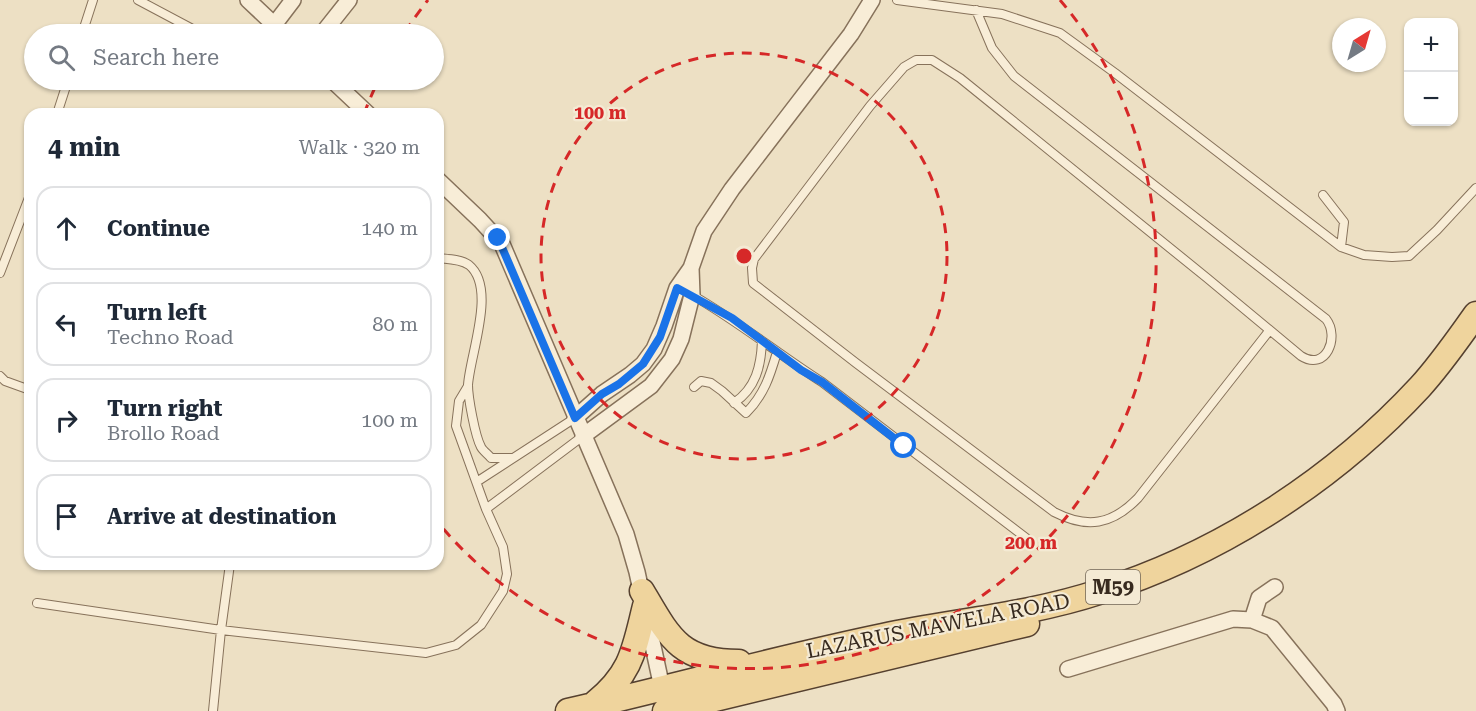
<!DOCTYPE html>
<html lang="en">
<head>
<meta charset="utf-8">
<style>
  body { margin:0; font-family:"Roboto Serif",serif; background:#f6f6f7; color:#1f2937 }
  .controls { position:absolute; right:18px; top:18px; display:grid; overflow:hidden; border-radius:12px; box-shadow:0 2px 4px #0004 }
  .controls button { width:54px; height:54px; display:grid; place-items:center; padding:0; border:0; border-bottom:2px solid #e0e1e3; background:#fff; color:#1f2937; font:30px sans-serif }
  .compass { position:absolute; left:1332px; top:18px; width:54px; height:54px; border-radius:50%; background:#fff; box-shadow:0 2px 4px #0004; rotate:37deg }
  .stop { position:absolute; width:18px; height:18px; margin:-14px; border:4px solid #1a73e8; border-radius:50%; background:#fff }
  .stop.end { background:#1a73e8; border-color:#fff; box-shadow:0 2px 6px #0008 }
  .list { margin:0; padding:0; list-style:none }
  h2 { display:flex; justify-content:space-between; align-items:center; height:78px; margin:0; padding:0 24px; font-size:26px }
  h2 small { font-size:20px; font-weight:400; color:#747a83 }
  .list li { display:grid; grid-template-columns:39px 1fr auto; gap:18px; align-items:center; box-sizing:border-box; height:84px; margin:0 12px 12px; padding:0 12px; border:2px solid #e0e1e3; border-radius:18px }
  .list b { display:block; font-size:22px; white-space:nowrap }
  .list p { margin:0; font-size:20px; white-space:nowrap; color:#747a83 }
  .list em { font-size:20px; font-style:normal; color:#747a83 }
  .icon { flex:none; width:33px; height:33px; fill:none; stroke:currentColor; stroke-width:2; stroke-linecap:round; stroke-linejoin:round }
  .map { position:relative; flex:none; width:1476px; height:711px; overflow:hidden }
  .search { position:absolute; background:#fff; box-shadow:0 2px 4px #0004; left:24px; top:24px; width:420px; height:66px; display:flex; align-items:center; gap:15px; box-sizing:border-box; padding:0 21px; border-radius:33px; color:#747a83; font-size:22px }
  .panel { position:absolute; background:#fff; box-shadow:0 2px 4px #0004; left:24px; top:108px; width:420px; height:462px; border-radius:18px }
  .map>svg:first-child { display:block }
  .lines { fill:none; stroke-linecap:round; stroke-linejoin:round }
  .lane-casing { stroke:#87725b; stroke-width:10 }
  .street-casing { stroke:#87725b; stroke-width:18 }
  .primary-casing { stroke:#55402f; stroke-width:27 }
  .lane { stroke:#f8edd7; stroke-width:8 }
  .street { stroke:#f8edd7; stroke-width:15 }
  .primary { stroke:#efd49d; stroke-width:24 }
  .route { stroke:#1a73e8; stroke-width:8 }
  .ring { fill:none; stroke:#d62828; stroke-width:3; stroke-dasharray:10 8 }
  .labels { text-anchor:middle; stroke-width:4.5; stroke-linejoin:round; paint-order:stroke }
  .shield { fill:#f4ead4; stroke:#706455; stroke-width:1.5 }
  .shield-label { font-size:20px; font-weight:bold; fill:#372a1f }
  .street-label { font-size:21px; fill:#372a1f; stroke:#f4ead4 }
  .centre { fill:#d62828; stroke:#f4ead4; stroke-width:3 }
  .ring-label { font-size:18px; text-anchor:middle; font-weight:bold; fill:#d62828; stroke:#f4ead4; stroke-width:4.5; stroke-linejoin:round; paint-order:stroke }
</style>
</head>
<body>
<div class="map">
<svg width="1476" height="711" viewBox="0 0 1476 711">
  <rect width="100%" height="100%" fill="#ede0c4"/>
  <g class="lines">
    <defs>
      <path id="lane" d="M 138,0 L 202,34
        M 897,0 L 1002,14 L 1060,33 L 1115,73 L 1341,247
        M 976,10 L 992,48 L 1014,76 L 1326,319 C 1340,337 1326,372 1301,356 L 1207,278 L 960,78 L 932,60 L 916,60 L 904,67 L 870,106 L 754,259 L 752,268 L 753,283 L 856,363 L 1054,512 C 1087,529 1112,525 1138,498 L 1269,331
        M 82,34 L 93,0
        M 57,114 L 68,80
        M 1323,195 L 1344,222 L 1341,247 L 1364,255 L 1392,257 L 1409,256 L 1437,230 L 1476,188
        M 438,258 C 448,259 461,259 469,265 C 497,288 470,354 468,385 C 468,397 475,436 481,447 C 483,451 488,454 491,458 L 513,458
        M 0,273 L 30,195
        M 692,295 C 738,321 778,354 822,382 L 1030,541
        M 0,376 L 5,381 L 30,390
        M 694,387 L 701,381 L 711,383 L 722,391 L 746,413 C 764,395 770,376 777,352
        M 734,403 C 756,388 761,366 762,341
        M 478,481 L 575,418
        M 486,509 L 583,436
        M 37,603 L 221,630 L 230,564
        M 213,711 L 221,630 L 426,653 L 456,645 L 481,625 L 503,591 L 507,574 L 503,547 L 486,509 L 456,426 L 459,401 L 468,386"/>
      <path id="street" d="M 248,0 L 284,34
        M 274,25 L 293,0
        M 322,34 L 349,0
        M 332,80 L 368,114
        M 438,180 L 480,220 L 502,244 L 626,534 L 637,572 L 664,697
        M 575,418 L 602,394 L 630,375 L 643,364 L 654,349 L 664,326 L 677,288 L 691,268 L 704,231 L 732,189 L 851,34 L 872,0
        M 583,436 L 651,386 L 672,359 L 681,339 L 692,295 L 691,268
        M 1252,620 L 1259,598 L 1275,587
        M 1068,669 L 1233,619 L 1252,620 L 1272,628 L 1334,704 L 1337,711"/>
      <path id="primary" d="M 642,591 C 669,637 680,662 739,662
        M 595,703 C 632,673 634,650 645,606
        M 568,711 C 673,687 777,658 883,636 C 954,621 1029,615 1099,592 C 1220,554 1334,480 1420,387 C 1441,364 1458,339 1476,314
        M 665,711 L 1027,624"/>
    </defs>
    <use href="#lane" class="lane-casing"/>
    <use href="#street" class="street-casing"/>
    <use href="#primary" class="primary-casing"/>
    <use href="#lane" class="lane"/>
    <use href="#street" class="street"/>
    <use href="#primary" class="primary"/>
  </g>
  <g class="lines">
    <path class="route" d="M 498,238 L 575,418 L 602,394 L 619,384 L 643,364 L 660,337 L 677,288 L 732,318 L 801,370 L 822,382 L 904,446"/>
  </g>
  <g class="ring">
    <circle cx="744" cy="256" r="203"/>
    <path d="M364 114A406 406 0 0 1 378 81M405 32A406 406 0 0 1 428 0M1060 0A406 406 0 0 1 440 525"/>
  </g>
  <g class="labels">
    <rect class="shield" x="1086" y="570" width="54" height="34" rx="4.5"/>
    <g class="shield-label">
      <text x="1113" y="594">M59</text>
    </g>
    <g class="street-label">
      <text transform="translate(938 626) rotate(-11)" y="7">LAZARUS MAWELA ROAD</text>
    </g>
  </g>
  <circle cx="744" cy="256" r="9" class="centre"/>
  <g class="ring-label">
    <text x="600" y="119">100 m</text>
    <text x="1031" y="549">200 m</text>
  </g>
</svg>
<div class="controls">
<button>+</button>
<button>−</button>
</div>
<svg class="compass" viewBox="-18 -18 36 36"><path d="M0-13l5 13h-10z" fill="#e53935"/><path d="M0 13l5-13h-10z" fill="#747a83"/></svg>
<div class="stop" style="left:904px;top:446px"></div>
<div class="stop end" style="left:498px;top:238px"></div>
<div class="search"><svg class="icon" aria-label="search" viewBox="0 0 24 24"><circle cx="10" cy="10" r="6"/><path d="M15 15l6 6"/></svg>Search here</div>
<section class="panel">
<h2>4 min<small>Walk · 320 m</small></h2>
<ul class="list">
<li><svg class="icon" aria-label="ahead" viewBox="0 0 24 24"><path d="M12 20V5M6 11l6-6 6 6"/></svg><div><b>Continue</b></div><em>140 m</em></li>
<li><svg class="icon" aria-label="left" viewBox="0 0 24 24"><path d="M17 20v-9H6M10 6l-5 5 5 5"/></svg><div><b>Turn left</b><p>Techno Road</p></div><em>80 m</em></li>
<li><svg class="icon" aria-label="right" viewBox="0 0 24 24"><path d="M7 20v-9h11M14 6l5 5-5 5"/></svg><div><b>Turn right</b><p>Brollo Road</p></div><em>100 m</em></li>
<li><svg class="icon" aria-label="arrive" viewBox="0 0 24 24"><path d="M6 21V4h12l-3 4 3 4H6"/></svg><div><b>Arrive at destination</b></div></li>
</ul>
</section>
</div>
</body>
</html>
